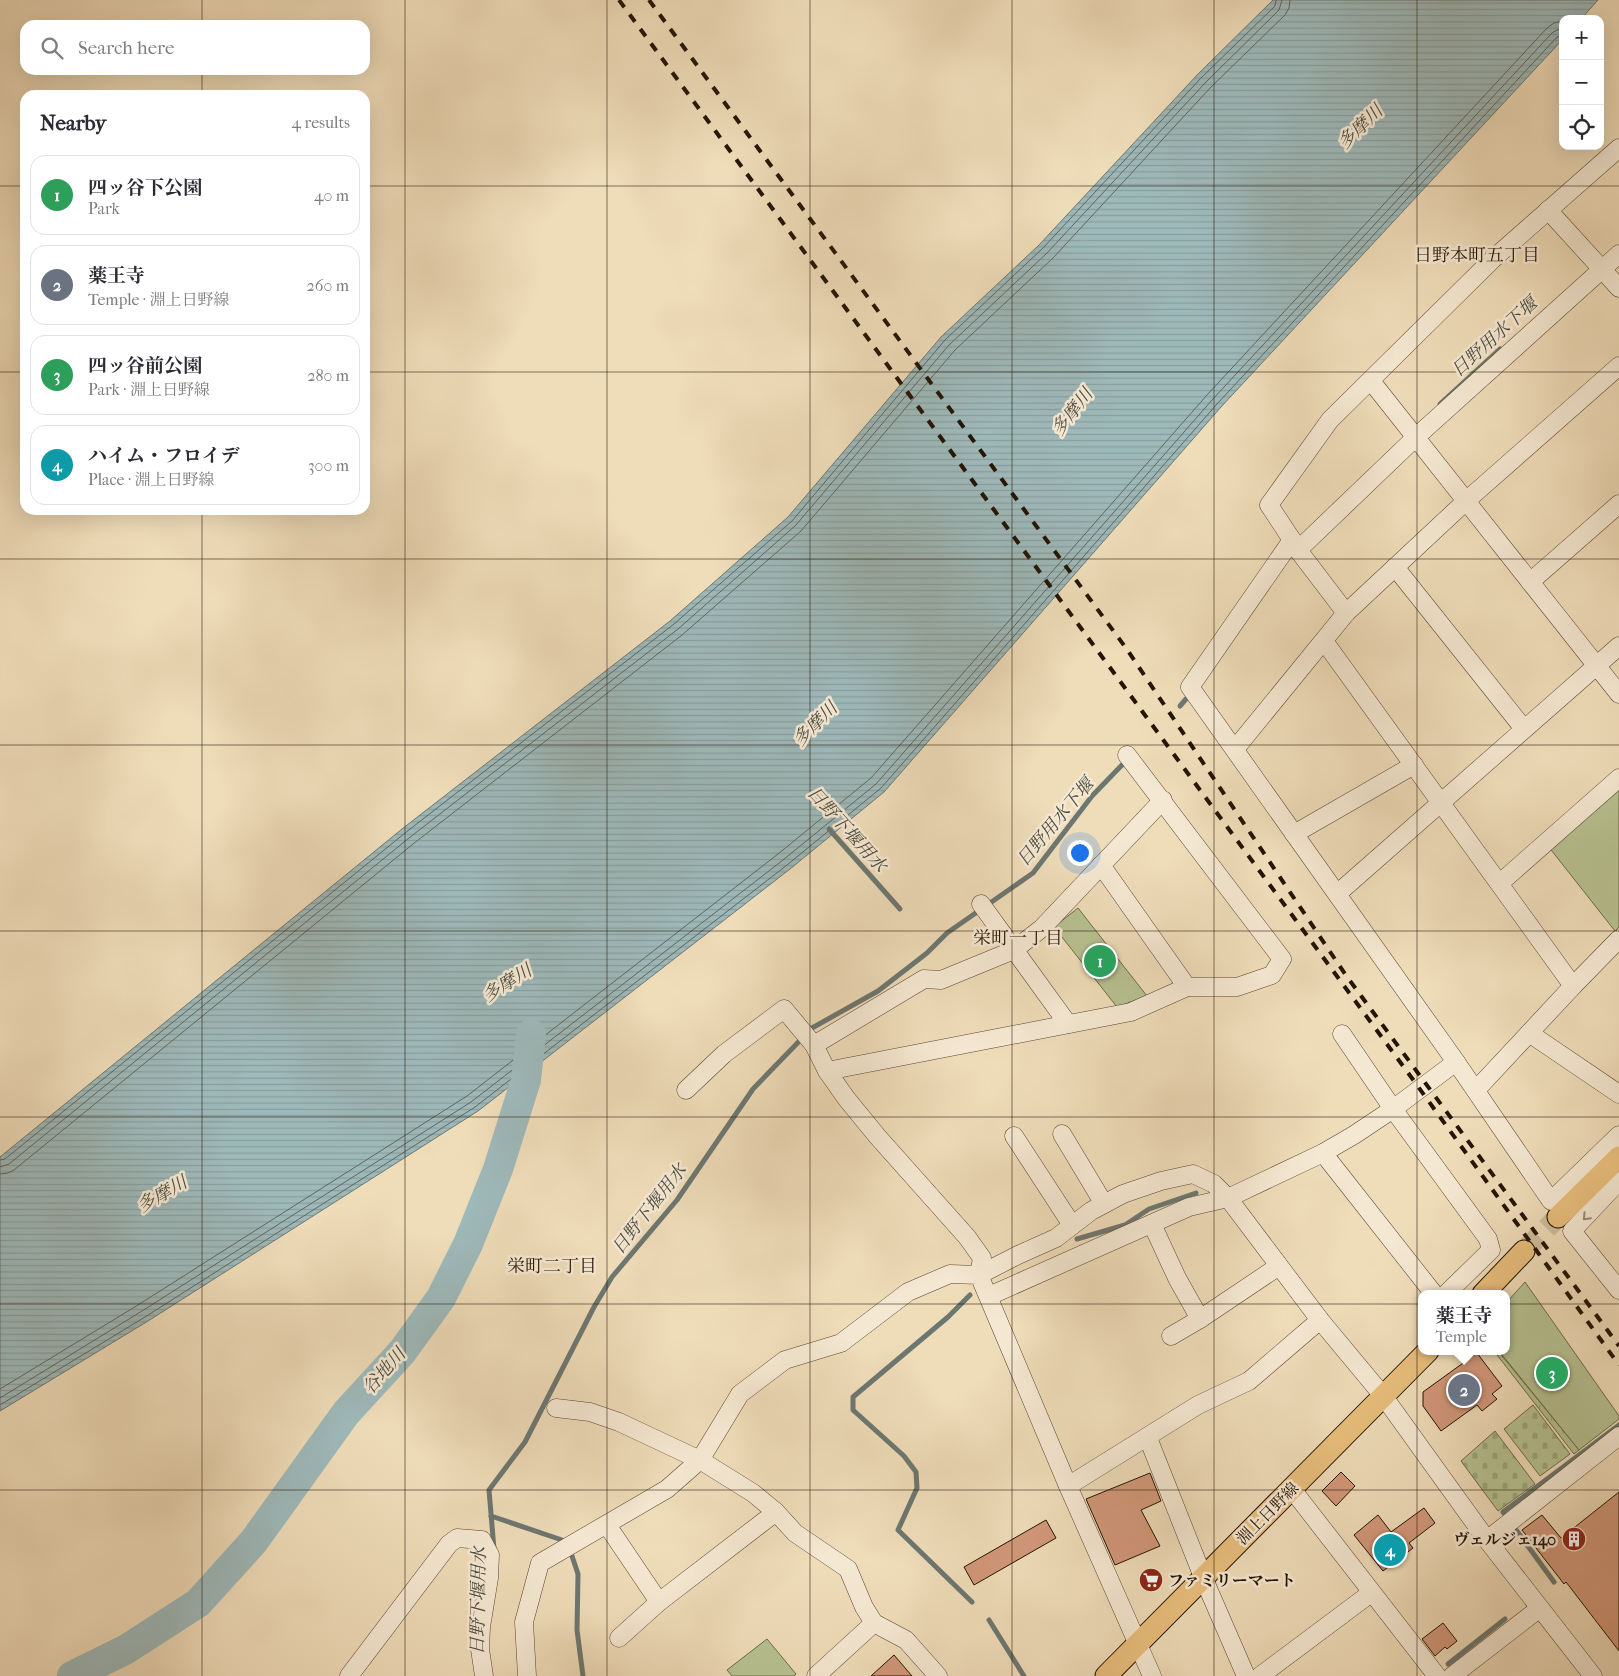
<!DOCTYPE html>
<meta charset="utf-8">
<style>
:root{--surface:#fff;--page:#f7f7f7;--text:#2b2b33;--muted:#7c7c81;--line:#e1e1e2;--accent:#8f2418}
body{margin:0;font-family:"IM FELL French Canon","Noto Serif JP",serif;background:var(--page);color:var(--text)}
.controls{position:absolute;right:15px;top:15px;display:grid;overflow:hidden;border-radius:10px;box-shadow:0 5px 20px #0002}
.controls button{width:45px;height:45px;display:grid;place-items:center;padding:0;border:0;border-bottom:1px solid var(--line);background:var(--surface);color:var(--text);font:25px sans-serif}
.you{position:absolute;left:1079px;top:852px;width:18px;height:18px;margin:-12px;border:4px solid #fff;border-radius:50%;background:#1a73e8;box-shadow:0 0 0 8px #1a73e833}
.badge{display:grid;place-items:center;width:32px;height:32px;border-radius:50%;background:var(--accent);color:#fff;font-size:16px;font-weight:700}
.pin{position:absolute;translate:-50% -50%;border:2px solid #fff;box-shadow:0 1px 5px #0006}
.popup{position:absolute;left:1418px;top:1290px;width:92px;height:65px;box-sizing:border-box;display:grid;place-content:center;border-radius:10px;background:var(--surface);filter:drop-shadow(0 1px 4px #0005);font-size:16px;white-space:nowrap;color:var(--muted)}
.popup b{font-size:19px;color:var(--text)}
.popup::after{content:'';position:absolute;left:50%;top:100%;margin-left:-10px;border:10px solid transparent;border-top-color:var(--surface)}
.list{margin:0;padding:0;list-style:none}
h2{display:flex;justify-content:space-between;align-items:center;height:65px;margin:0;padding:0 20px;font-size:21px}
h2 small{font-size:16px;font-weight:400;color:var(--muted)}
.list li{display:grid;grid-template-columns:32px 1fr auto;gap:15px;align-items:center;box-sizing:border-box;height:80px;margin:0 10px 10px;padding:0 10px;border:1px solid var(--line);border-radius:15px}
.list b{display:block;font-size:19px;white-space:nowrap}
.list p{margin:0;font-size:16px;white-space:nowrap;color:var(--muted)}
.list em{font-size:16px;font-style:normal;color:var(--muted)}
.icon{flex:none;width:28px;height:28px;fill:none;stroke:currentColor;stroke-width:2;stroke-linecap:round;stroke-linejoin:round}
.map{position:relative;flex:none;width:1619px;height:1676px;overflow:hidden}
.search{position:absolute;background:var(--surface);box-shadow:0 5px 20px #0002;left:20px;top:20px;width:350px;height:55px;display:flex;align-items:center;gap:12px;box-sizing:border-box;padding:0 18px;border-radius:15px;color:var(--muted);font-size:19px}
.panel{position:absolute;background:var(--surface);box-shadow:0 5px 20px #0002;left:20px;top:90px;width:350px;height:425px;border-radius:15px}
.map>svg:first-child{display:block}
</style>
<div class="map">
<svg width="1619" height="1676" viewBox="0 0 1619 1676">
<defs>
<pattern id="grass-tufts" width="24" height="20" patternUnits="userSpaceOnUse" patternTransform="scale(1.25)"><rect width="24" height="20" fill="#b7c191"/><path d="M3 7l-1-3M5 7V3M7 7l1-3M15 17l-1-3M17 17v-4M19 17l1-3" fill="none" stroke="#9da57b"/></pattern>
<pattern id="cemetery-stones" width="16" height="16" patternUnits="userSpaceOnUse" patternTransform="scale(1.25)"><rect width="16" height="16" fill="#b7c191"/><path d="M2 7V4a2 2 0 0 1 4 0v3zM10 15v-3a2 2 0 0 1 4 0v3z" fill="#9da57b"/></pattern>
<pattern id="water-rules" width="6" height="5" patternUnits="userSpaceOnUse" patternTransform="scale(1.25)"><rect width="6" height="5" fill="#9eb9ba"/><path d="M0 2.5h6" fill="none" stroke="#889e9e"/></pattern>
</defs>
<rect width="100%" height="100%" fill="#efdcb9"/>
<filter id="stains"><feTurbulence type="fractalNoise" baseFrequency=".004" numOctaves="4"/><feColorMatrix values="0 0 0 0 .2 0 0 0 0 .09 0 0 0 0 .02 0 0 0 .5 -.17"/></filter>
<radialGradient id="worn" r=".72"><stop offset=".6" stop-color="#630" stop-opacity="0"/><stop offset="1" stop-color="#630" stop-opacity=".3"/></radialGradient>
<!-- grass -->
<path fill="url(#grass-tufts)" stroke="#6d6a4a" d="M1494,1351H1498L1579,1450L1574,1454Z"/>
<!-- cemetery -->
<g fill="url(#cemetery-stones)" stroke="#6d6a4a">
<path d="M1533,1405L1570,1454L1540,1476L1504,1429Z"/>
<path d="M1495,1431L1535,1484L1498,1511L1461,1461Z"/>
</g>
<!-- green -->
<g fill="#b7c191" stroke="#6d6a4a">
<path d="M1619,784V927L1615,931L1548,846Z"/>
<path d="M1078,908L1147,996L1117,1007L1054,927Z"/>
<path d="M1525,1282L1619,1416V1419L1579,1450L1499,1351H1506L1507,1302Z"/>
<path d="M767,1639L796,1674L794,1676H732L727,1670Z"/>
</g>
<!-- water -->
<path fill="url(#water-rules)" stroke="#6d7771" d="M1273,0H1598L1581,19H1563V39L1221,407L884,792L790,869L478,1111L148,1321L0,1411V1157L402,829L670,621L788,517L941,337L1039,245L1198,74Z"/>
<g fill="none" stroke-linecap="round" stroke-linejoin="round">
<!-- shore -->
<g stroke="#60665e" stroke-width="1">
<path d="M0,1160L5,1159L405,833L674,624L792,521L945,340L1043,248L1201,78L1275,6L1276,0"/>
<path d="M0,1167L9,1164L409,838L678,629L796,525L949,345L1047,253L1206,82L1279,10L1282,0"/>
<path d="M0,1174L8,1173L14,1170L413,844L682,635L801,531L955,350L1053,258L1211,87L1285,15L1289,8L1290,0"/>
<path d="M0,1389L138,1305L467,1096L778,854L871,778L1207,395L1547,28L1554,23L1563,21"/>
<path d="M0,1398L142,1311L471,1102L783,860L876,784L1212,400L1552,33L1557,30L1563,29"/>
<path d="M0,1405L145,1317L475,1107L787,865L881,788L1217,404L1557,37L1563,36"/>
</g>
<!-- stream -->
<g stroke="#6d7771" stroke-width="5">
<path d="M1440,404L1500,349"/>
<path d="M1180,706L1186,699"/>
<path d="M829,829L900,909"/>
<path d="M1077,1239L1125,1225L1149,1209L1196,1193"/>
<path d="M970,1295L948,1317L853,1397V1410L904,1456L916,1472L917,1488L898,1530L972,1602"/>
<path d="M491,1516L562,1540L571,1553L578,1574L577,1630L583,1676"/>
<path d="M494,1549L489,1490L525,1442L594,1307L612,1277L677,1200L753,1089L812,1028L878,991L927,953L947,933L1033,873L1092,796L1122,765"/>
<path d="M1554,1582L1503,1512L1619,1425"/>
<path d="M989,1620L1024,1676"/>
<path d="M1448,1664L1505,1619"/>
</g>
<!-- river -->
<path stroke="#9eb9ba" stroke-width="30" d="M72,1676L125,1650L198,1603L254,1541L346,1413L402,1352L441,1298L468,1244L498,1169L526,1080L531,1034"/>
</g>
<!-- building -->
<g fill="#d2987a" stroke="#231403">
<path d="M1477,1353L1502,1386L1492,1394L1497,1399L1482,1411L1477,1405L1441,1431L1423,1406V1392Z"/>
<path d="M1341,1472L1355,1486L1336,1506L1322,1491Z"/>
<path d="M1150,1473L1161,1501L1141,1510L1160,1546L1115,1565L1086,1499Z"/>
<path d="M1619,1492V1651L1566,1582L1564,1584L1522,1530L1542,1515L1561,1538Z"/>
<path d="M1424,1508L1435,1523L1409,1543L1413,1548L1383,1571L1354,1535L1378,1515L1391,1532Z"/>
<path d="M1046,1520L1056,1538L974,1585L964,1567Z"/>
<path d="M1443,1623L1457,1641L1447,1649L1445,1647L1435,1656L1422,1639Z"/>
<path d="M894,1655L912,1676H871Z"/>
</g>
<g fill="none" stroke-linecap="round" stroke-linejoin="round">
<!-- major-tunnel -->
<path stroke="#d0be9e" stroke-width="21" stroke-dasharray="21 11" stroke-linecap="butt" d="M1524,1251L1558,1217"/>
<!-- minor casing -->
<g stroke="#564630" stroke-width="19">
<g id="minor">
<path d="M1619,148L1493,259L1330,420L1269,505L1292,540L1190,687L1456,1062L1551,1201L1619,1135"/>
<path d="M1548,210L1619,288"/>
<path d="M1371,381L1619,694"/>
<path d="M1293,541L1298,550L1346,613"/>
<path d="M1298,550L1416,437L1619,254"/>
<path d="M1395,567L1524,729"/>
<path d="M1530,582L1619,504"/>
<path d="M1324,641L1573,986"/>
<path d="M1235,749L1346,613L1466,501L1619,366"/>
<path d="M1294,834L1414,765"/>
<path d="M1101,865L1187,987"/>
<path d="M1500,883L1619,778"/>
<path d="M1337,894L1619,646"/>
<path d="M981,904L1068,1024"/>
<path d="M1529,1033L1619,1094"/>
<path d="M1342,1034L1393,1109L1488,1239L1491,1250L1446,1294"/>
<path d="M814,1045L924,979L941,980L1014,950L1042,928L1163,800"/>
<path d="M827,1071L1131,1012L1187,987H1237L1272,975L1282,959L1127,755"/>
<path d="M686,1090L724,1054L784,1009L814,1045L827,1071L846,1098L877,1136L967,1237L982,1258L979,1275"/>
<path d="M1476,1090L1573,986L1619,939"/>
<path d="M1062,1134L1104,1204"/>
<path d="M1014,1136L1072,1225"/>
<path d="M1323,1153L1434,1294"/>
<path d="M1619,1181L1572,1231L1619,1290"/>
<path d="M1152,1224L1177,1278L1200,1319"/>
<path d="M979,1275L1018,1255L1056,1238L1091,1211L1123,1194L1161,1181L1193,1174L1214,1184L1228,1198L1320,1320L1384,1397L1487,1540L1593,1676"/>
<path d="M989,1296L1189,1207L1228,1198L1323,1153L1354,1135L1393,1109L1456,1062"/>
<path d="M1171,1336L1200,1319L1279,1266"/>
<path d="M556,1408L590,1412L619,1422L700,1460L753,1493L776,1512L795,1533L848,1569L864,1607L874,1623L906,1640L938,1676"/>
<path d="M1148,1438L1203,1577L1246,1676"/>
<path d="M1068,1486L1198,1405L1249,1381L1320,1320"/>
<path d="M1291,1488L1437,1676"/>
<path d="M607,1525L659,1602"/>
<path d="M1487,1540L1619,1436"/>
<path d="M619,1638L659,1602L776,1512"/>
<path d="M349,1676L449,1544L457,1538L482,1540L490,1555L489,1578L481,1627L480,1649L484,1676"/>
<path d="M527,1676L524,1622L540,1563L667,1489L700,1460L740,1394L785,1360L841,1343L908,1292L950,1274L979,1275L1068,1486L1152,1676"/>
<path d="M816,1676L874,1623"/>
<path d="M1260,1676L1371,1593"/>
<path d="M1452,1676L1540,1608"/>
</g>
</g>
<!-- major casing -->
<g stroke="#231403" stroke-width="23">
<g id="major">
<path d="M1558,1217L1619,1157"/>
<path d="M1483,1294L1524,1251"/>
<path d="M1106,1676L1428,1351"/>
</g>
</g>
<!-- minor -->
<use href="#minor" stroke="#f5e8d2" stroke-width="18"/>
<!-- major -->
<use href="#major" stroke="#e8be7c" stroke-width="21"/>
<!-- rail -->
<g stroke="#231403" stroke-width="4" stroke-dasharray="9 9" stroke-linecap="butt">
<path d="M619,0L1414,1081L1619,1365"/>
<path d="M649,0L1126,648L1345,974L1619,1346"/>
</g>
</g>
<!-- one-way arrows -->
<defs><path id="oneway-chevron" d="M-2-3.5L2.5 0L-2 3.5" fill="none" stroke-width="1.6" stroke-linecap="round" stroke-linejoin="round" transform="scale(1.25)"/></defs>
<use stroke="#968975" href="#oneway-chevron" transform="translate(1586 1217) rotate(133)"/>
<!-- grid -->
<path fill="none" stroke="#231403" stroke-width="1" stroke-opacity="0.55" d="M202,0V25M405,0V1676M607,0V1676M810,0V1676M1012,0V1676M1214,0V1676M1417,0V1676M202,70V95M0,186H25M365,186H1619M0,372H25M365,372H1619M202,510V1676M0,559H1619M0,745H1619M0,931H1619M0,1117H1619M0,1304H1619M0,1490H1619"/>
<!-- icons -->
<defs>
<g id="building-disc" transform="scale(1.25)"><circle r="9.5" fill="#8f2418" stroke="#f5e8d2"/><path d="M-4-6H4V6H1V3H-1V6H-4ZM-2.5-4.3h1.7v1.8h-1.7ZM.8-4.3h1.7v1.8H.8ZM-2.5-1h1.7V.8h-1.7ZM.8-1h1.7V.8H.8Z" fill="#fff"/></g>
<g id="supermarket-disc" transform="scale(1.25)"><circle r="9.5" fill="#8f2418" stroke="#f5e8d2"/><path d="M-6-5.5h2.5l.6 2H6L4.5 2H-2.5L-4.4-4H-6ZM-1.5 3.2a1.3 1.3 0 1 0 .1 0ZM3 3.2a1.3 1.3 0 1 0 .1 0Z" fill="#fff"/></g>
</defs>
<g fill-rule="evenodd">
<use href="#building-disc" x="1574" y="1539"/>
<use href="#supermarket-disc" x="1151" y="1580"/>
</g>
<g text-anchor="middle" stroke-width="5" stroke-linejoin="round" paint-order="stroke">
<!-- street labels -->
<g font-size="16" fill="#231403" stroke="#f5e8d2">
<text transform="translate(1267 1513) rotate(-45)" y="6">淵上日野線</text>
</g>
<!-- poi labels -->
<g font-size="16" font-weight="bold" fill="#231403" stroke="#f5e8d2" text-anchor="end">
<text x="1556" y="1545">ヴェルジェ140</text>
<text x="1168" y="1586" text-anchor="start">ファミリーマート</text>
</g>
<!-- water labels -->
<g font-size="18" font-style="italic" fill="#4e4e43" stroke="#f5e8d2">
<text transform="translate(1360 127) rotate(-44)" y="6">多摩川</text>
<text transform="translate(1494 337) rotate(-42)" y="6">日野用水下堰</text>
<text transform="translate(1072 412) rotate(-52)" y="6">多摩川</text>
<text transform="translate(815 724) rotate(-45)" y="6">多摩川</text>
<text transform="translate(1055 822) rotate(-50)" y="6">日野用水下堰</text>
<text transform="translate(847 829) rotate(48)" y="6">日野下堰用水</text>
<text transform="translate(507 983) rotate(-32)" y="6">多摩川</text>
<text transform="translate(162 1194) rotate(-30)" y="6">多摩川</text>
<text transform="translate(649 1209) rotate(-52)" y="6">日野下堰用水</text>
<text transform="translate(384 1371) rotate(-49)" y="6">谷地川</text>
<text transform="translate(478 1601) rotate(-89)" y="6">日野下堰用水</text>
</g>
<!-- neighbourhood labels -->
<g font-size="18" fill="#231403" stroke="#f5e8d2">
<text x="1477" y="261">日野本町五丁目</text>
<text x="1018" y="944">栄町一丁目</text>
<text x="552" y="1272">栄町二丁目</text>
</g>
</g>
<rect width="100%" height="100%" filter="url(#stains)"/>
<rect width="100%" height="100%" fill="url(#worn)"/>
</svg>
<div class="controls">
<button>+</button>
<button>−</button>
<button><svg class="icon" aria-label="locate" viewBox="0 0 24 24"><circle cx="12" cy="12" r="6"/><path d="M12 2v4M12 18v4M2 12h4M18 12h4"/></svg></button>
</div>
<div class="you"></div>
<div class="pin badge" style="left:1100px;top:961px;background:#2e9e5b">1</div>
<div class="pin badge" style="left:1464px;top:1390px;background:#6b7280">2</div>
<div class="popup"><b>薬王寺</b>Temple</div>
<div class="pin badge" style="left:1552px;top:1373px;background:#2e9e5b">3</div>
<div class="pin badge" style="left:1390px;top:1550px;background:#0f9aa8">4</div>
<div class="search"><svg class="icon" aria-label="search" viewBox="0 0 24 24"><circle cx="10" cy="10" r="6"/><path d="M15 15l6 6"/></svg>Search here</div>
<section class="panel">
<h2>Nearby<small>4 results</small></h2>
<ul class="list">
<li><span class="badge" style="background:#2e9e5b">1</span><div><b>四ッ谷下公園</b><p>Park</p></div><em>40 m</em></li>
<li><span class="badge" style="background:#6b7280">2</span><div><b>薬王寺</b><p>Temple · 淵上日野線</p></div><em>260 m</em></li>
<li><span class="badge" style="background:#2e9e5b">3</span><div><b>四ッ谷前公園</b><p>Park · 淵上日野線</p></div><em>280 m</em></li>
<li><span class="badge" style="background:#0f9aa8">4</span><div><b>ハイム・フロイデ</b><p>Place · 淵上日野線</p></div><em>300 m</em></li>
</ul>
</section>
</div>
